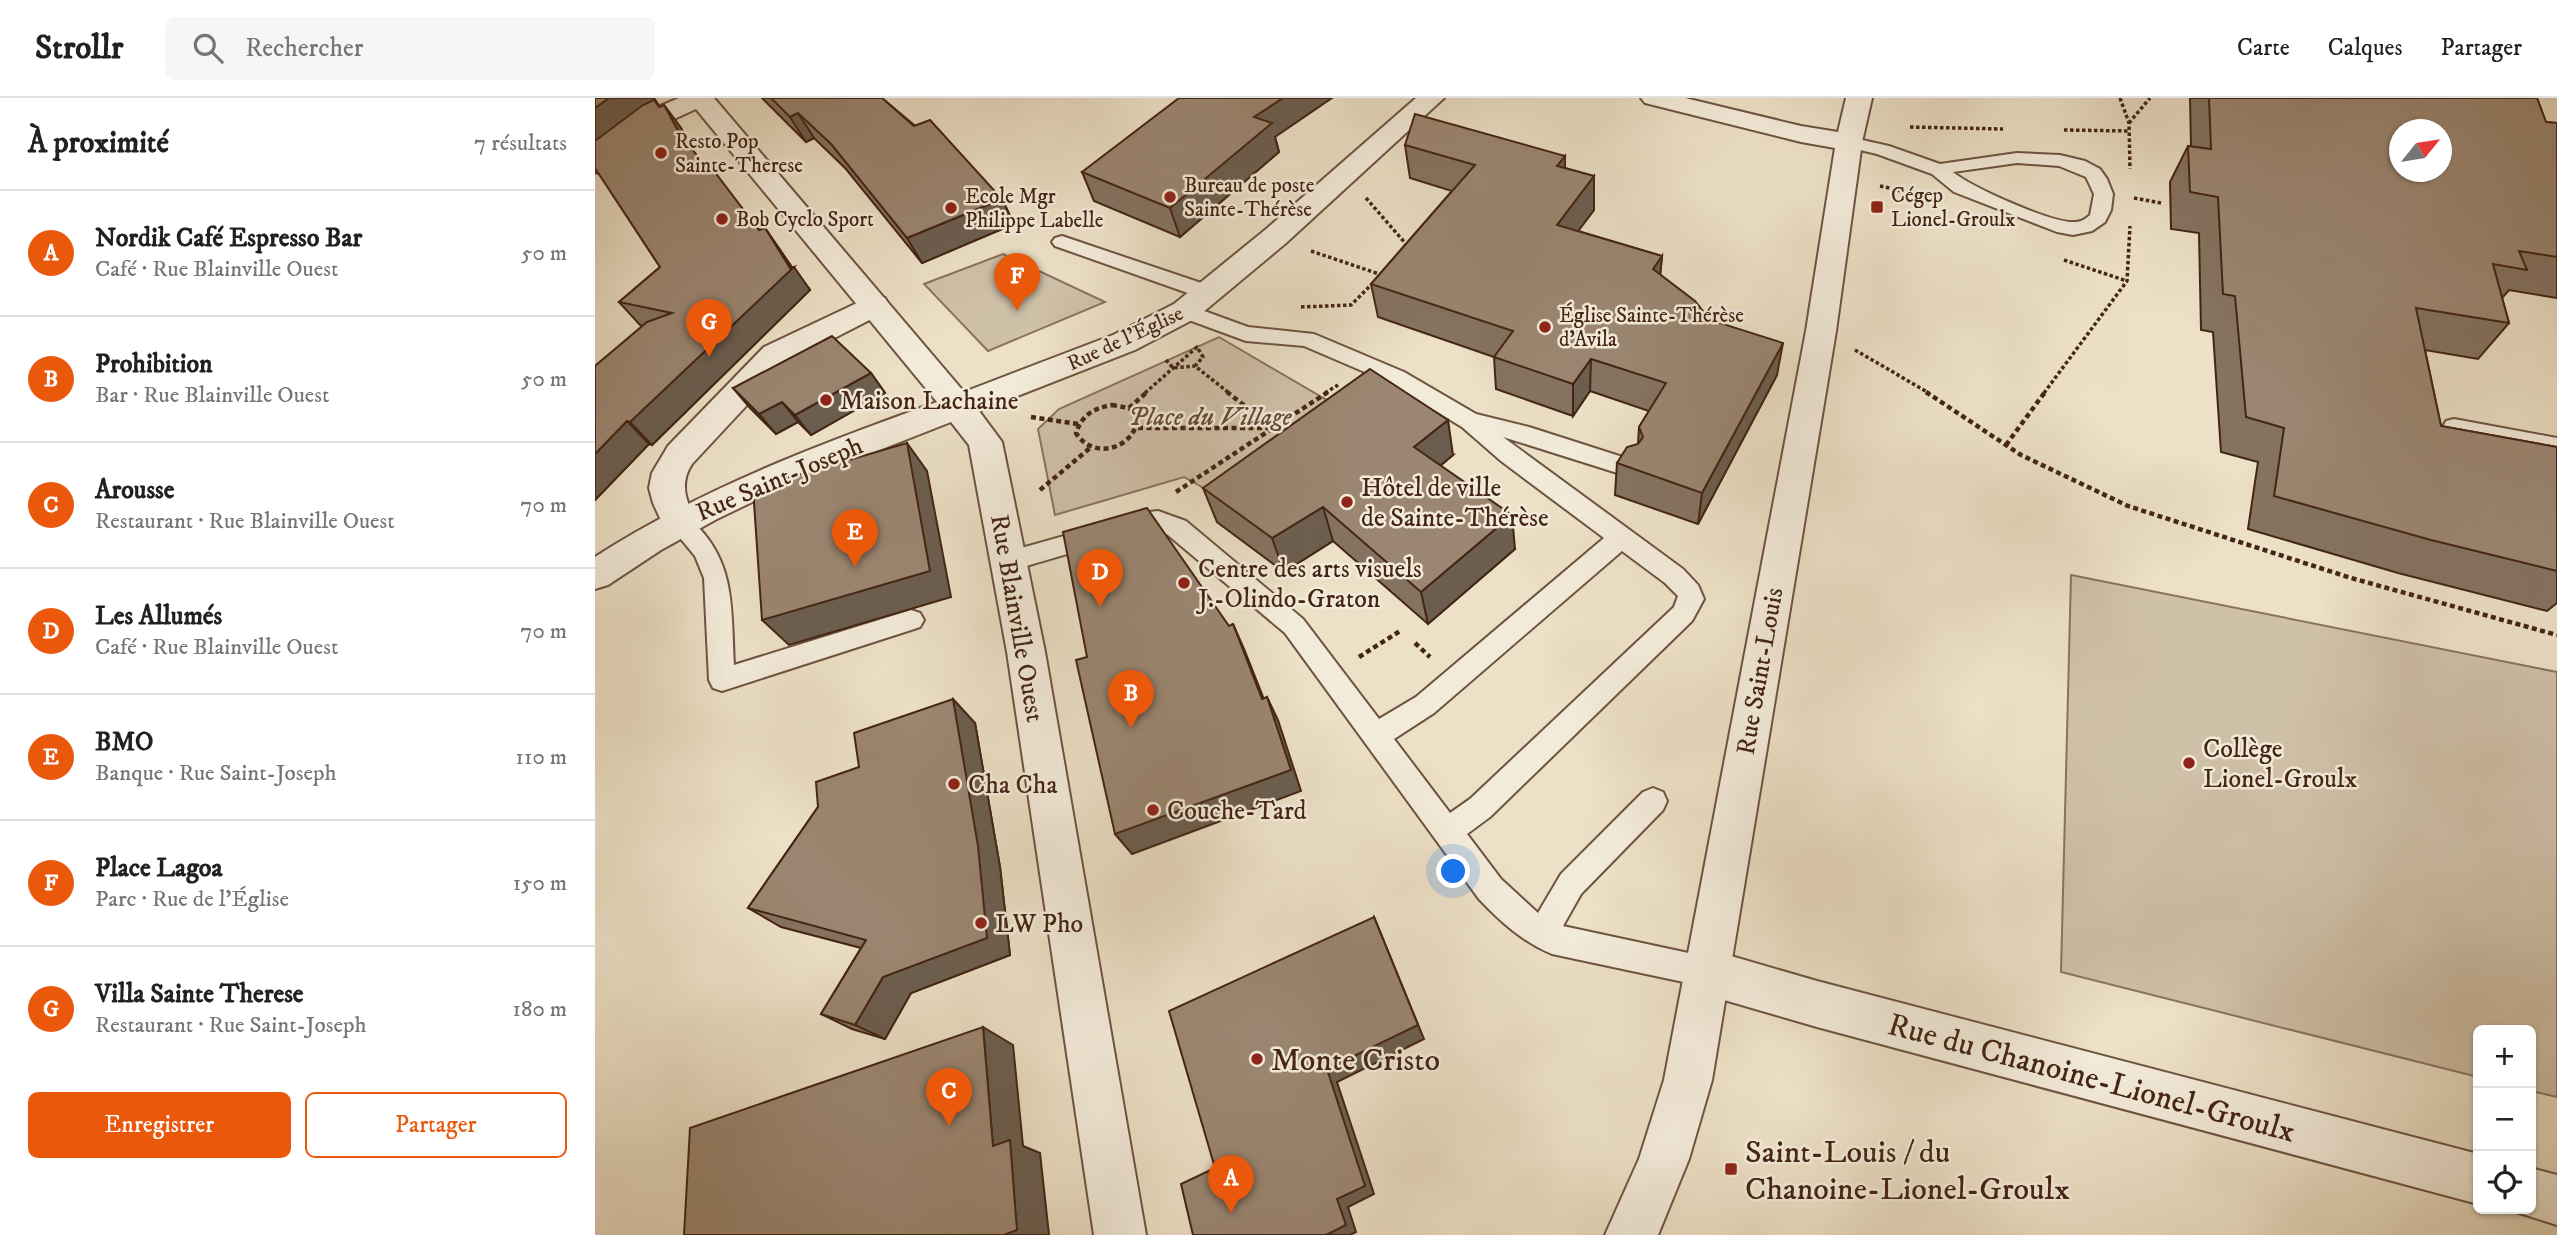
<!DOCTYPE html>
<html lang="fr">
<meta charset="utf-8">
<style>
:root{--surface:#fff;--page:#f6f6f6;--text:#202124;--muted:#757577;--line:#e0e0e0;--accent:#ea580c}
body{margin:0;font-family:"IM FELL DW Pica",serif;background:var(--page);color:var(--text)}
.controls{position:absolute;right:21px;bottom:21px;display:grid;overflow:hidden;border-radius:10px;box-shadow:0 2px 5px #0004}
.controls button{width:63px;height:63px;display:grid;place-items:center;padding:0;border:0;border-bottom:2px solid var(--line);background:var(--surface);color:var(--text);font:35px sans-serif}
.compass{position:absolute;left:1794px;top:21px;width:63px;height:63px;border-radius:50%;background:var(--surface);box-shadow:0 2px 5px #0004;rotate:60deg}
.you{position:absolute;left:859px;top:774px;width:24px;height:24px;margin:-18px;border:5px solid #fff;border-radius:50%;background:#1a73e8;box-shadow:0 0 0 10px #1a73e833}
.badge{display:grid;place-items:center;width:46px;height:46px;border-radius:50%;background:var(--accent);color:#fff;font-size:23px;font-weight:700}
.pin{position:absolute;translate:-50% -58px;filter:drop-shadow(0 2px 4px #0008)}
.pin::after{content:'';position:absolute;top:37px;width:24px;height:21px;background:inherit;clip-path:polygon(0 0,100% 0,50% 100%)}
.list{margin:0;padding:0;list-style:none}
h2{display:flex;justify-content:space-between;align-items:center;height:91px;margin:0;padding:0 28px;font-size:30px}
h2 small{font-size:23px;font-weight:400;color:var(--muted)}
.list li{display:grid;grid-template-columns:46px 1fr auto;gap:21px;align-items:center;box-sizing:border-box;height:126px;padding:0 28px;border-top:2px solid var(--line)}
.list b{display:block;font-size:26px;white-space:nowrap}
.list p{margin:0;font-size:23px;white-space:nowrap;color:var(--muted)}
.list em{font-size:23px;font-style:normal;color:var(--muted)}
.actions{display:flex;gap:14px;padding:21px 28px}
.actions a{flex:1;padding:16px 0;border:2px solid var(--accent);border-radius:10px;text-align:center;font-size:24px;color:var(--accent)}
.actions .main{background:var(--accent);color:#fff}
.icon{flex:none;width:38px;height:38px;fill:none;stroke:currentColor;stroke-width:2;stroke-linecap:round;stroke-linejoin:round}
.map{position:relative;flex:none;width:1962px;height:1137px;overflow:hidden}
header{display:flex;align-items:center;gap:42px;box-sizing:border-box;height:98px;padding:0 35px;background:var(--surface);border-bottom:2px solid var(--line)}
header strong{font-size:33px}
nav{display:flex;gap:38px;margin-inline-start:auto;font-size:24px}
.search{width:490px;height:63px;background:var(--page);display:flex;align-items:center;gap:18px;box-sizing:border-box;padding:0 24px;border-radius:10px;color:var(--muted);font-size:26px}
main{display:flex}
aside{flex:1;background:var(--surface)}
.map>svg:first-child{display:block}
</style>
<header>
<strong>Strollr</strong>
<div class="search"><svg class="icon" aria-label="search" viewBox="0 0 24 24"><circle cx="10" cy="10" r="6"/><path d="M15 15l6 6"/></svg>Rechercher</div>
<nav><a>Carte</a><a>Calques</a><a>Partager</a></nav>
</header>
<main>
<aside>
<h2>À proximité<small>7 résultats</small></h2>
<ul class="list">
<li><span class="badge">A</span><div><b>Nordik Café Espresso Bar</b><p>Café · Rue Blainville Ouest</p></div><em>50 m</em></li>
<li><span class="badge">B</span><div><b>Prohibition</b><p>Bar · Rue Blainville Ouest</p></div><em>50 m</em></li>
<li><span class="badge">C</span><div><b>Arousse</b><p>Restaurant · Rue Blainville Ouest</p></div><em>70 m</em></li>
<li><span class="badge">D</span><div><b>Les Allumés</b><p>Café · Rue Blainville Ouest</p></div><em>70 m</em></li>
<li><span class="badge">E</span><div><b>BMO</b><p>Banque · Rue Saint-Joseph</p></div><em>110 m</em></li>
<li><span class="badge">F</span><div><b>Place Lagoa</b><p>Parc · Rue de l'Église</p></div><em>150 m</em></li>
<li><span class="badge">G</span><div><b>Villa Sainte Therese</b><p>Restaurant · Rue Saint-Joseph</p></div><em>180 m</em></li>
</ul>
<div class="actions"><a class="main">Enregistrer</a><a>Partager</a></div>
</aside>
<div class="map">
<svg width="1962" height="1137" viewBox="0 0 1962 1137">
<rect width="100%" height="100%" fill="#ece0c6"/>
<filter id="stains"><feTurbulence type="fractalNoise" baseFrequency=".00286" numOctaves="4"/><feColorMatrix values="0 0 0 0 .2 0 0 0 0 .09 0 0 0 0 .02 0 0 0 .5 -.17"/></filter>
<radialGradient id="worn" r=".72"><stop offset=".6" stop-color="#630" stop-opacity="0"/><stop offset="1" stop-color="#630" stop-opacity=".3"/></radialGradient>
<!-- green -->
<g fill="#cfc0a8" stroke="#8a725e" stroke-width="2">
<path d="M408,156L510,204L393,253L329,186Z"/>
<path d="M624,239L735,304L623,398L589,379L460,417L443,331L464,311Z"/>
<path d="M1476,477L1962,574V999L1936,993V932H1883V979L1466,874Z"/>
</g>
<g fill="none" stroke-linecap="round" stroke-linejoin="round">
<!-- service casing -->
<g stroke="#6e5340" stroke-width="4">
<g id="service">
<path d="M1254,39L1294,48L1345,66L1422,55L1465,57L1490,63L1505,71L1512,81L1518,96L1516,112L1510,124L1497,133L1478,137L1462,134L1359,94L1337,76L1282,56L1248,48L1245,44L1248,40ZM1422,65L1464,68L1491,79L1499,96L1495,117C1490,121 1487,124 1480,124C1458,126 1376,89 1358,74Z"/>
<path d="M467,138L621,190L624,195L621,200H607L460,148L457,144L460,140Z"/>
<path d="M590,206L653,229L719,236L809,274L881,316L934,329L1040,363L1044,369L1040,375L1032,378L908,339L1088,471L1103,487L1109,501L1097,523L895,719L872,736L906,781L943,815L966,776L1048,694L1058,690L1068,694L1072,703L1068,712L986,796L968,828L1112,859L1123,863L1128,874L1123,885L1112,889L957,856C928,844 906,824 884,801L690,535L573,437L561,431L554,432L414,473L405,470L402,463L405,456L554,414L563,413L591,423L708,521L784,621L821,599L1009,440L906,363L867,329L793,284L709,248L651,243L583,218L580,213L583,208ZM1027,453L1070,485L1083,498L1079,509L875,701L855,715L799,641L839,615Z"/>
<path d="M1859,321L1962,340V356L1851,335L1848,329L1851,323Z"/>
<path d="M83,414C93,417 97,422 104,430C141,469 136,516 139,567L316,512L325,515L329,522L325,529L316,532L127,593L118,590L114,582L109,480L100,458L71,423L75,417Z"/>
</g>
</g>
<!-- minor casing -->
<g stroke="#6e5340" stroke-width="4">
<g id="minor">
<path d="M84,0H118L114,5L64,28L10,70L0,72V51L46,16Z"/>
<path d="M279,197L290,200L294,207L290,214L191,265L97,366C84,386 91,403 101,423L95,433L83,436L71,433L58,405L54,390L57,375L73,348L169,249Z"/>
<path d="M1112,851L1222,883L1883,1056V1106L1222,929L1112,897L1096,890L1089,874L1096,858Z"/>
<path d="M1936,1070L1962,1077V1127L1918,1113L1917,1111H1936Z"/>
</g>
</g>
<!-- tertiary casing -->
<g stroke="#6e5340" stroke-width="4">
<g id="tertiary">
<path d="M92,0H119L369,294L518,237L579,206L670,132L821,0H849L691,145L601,220L540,252L384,313L407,344L450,554L551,1137H499L412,554L374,347L356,324L180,393L122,421L66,452L13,487L0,491V459C107,390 223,347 342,304Z"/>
<path d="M1046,0H1090L1206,28L1243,34L1251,0H1277L1267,44L1241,233L1117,982L1094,1061L1063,1137H1010L1044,1061L1069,982L1211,233L1240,50L1206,44L1050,5Z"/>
</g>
</g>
<!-- path-far1 -->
<g stroke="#442414" stroke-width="3.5" stroke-dasharray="3.5 2.5" stroke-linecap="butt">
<path d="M1525,0L1534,25L1535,71"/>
<path d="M1534,25L1555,0"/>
<path d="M1315,29L1408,31"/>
<path d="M1469,32L1535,33"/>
<path d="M1285,88L1303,92L1332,105"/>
<path d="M771,100L811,146L810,149"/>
<path d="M1539,100L1566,105"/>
<path d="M716,153L787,177"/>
<path d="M1469,162L1532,183"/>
<path d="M706,209L756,207L779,184"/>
<path d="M1260,252L1334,295"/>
<path d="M571,262L578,270L600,268"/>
<path d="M550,295L602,249L608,259L600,268L634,295"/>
<path d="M730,295L743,287"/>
<path d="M1449,295L1532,183L1535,128"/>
</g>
<!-- path -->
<g stroke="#442414" stroke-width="4.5" stroke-dasharray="5 3.5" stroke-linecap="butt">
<path d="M1331,294L1426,357L1533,408L1756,480L1962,537"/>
<path d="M517,307L534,310L543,318C541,351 498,363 481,335C487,317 499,310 517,307Z"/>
<path d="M534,310L552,294"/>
<path d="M436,319L483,326"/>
<path d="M543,330H678L733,294"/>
<path d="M1411,347L1450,294"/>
<path d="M445,392L495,350"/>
<path d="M581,394L678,330L632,294"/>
<path d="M820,545L835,559"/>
<path d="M764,559L805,533"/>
</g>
<!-- service -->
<use href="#service" fill="#f3ebda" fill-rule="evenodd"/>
<!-- minor -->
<use href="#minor" fill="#f3ebda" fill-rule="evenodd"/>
<!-- tertiary -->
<use href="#tertiary" fill="#f3ebda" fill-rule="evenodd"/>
</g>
<!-- wall -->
<g fill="#857361" stroke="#442414" stroke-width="2">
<path d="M0,0H59L64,9L69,7L86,30L97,51L115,75L164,132L170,130L197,169L215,192L57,347L54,346L0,402V268L48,228L45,227L24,204L65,169L4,76L0,75Z"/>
<path d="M167,0H287L407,101L419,126L327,165L251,71L219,40L211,44Z"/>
<path d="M1595,0H1942L1951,24L1962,25V200L1914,192L1907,200L1914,225L1883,261L1830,252L1846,328L1962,349V505L1952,513L1803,475L1653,431L1663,364L1626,354L1618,234L1606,232L1604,135L1576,131L1575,84L1593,48H1596Z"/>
<path d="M680,39L684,54L585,139L499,103L487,74Z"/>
<path d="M810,47L970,58V70L999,78V112L983,133L1067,158L1065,177L1115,222L1182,277L1103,426L1020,397L1022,365L1043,346L1044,329L1054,313L995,293L978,318L901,291L899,259L783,219L776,186L857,93L815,80Z"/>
<path d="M276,275L290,295L216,337L203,324L181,336L155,310L138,290Z"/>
<path d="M858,357L845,368L920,451L833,526L738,443L689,474L622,424L608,390Z"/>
<path d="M380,625L405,769L415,857L316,895L290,941L257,931L226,916L266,850L186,829L153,810L223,709L264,669Z"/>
</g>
<!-- shaded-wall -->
<g fill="#6c5e4f" stroke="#442414" stroke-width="2">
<path d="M14,0H59L63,6L0,48V10Z"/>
<path d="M688,0H737L680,39L684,54L585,139L575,110L659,19Z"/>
<path d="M69,7L86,30L99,55L82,31Z"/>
<path d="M203,15L219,40L211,44L195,19Z"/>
<path d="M970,58V92L962,68Z"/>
<path d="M999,78V112L963,160L962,127Z"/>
<path d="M407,101L419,126L327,165L312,140Z"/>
<path d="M170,130L197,170L199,169L215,192L57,347L35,324Z"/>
<path d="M1067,158L1064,191L1058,171Z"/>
<path d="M1188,245L1182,277L1103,426L1107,395Z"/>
<path d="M996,261L995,293L978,318V286Z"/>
<path d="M276,275L290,295L216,337L200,317Z"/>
<path d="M187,304L203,324L181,336L164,316Z"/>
<path d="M853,322L858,357L825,384L819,349Z"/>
<path d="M32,323L54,346L0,402V356Z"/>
<path d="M312,345L332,373L356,499L194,547L167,522Z"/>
<path d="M728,409L738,443L689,474L677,440Z"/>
<path d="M917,417L920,451L833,526L826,494Z"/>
<path d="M638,526L649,551L678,624L667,601Z"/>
<path d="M672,599L683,622L706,693L537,756L520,736Z"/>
<path d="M358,601L380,625L405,769L415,857L316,895L290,941L260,927L288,879Z"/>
<path d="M779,819L829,941L742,984L779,1096L753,1109L761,1134L755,1137H731L742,1101L732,971Z"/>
<path d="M388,929L418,947L428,1048L445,1055L454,1137H409L398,1048Z"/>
</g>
<!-- building -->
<g fill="#9b8671" stroke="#442414" stroke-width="2" fill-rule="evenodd">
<path d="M0,0H14L0,10Z"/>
<path d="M176,0H287L319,28L335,22L407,101L312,140L236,46L203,15L195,19Z"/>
<path d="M584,0H688L659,19L677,25L575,110L487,74Z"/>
<path d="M1614,0H1942L1951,24L1962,25V159L1924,153L1932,172L1898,166L1914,225L1821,210L1846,328L1962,349V473L1836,442L1679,398L1689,330L1651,319L1640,198L1628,196L1623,99L1595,94L1593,48L1616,51ZM1804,32H1846V74H1804Z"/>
<path d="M59,2L64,9L69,7L82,31L115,75L119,73L164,132L170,130L195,170L199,169L35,324L32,323L0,356V268L52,224L77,215L24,204L65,169L0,70V43L48,7Z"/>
<path d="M820,16L970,58L962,68L999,78L962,127L1067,158L1058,171L1100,203L1115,222L1188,245L1107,395L1022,365L1032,349L1043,346L1048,339L1044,329L1071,285L996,261L978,286L899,259L918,233L776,186L880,67L810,47Z"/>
<path d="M237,238L276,275L200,317L187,304L164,316L138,290Z"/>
<path d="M775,271L853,322L819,349L917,417L826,494L728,409L677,440L608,390Z"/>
<path d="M312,345L335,473L167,522L158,390Z"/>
<path d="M552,410L634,528L638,526L667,601L672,599L696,672L520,736L481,562L492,559L468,434Z"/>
<path d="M358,601L383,748L392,840L288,879L260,927L226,916L271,842L153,810L223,709L221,684L264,669L259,635Z"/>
<path d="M779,819L823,927L732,971L770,1088L742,1101L751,1127L731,1137H598L586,1086L620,1070L574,913Z"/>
<path d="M388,929L398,1048L415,1042L422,1132L409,1137H89L95,1030Z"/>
</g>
<!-- markers -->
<g fill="#8f2418" stroke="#f3ebda" stroke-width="2.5">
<circle cx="66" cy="55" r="7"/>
<circle cx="575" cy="99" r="7"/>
<rect x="1275" y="102" width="14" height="14" rx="3.5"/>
<circle cx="356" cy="110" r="7"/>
<circle cx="127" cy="121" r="7"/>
<circle cx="950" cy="229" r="7"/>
<circle cx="231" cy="302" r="7"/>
<circle cx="752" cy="404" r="7"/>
<circle cx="589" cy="485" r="7"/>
<circle cx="1594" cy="665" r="7"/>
<circle cx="359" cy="686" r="7"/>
<circle cx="558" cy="712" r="7"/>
<circle cx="386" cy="825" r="7"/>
<circle cx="662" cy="961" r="7"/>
<rect x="1129" y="1064" width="14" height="14" rx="3.5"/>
</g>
<g text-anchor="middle" stroke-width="5" stroke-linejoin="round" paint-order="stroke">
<!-- far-poi labels -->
<g font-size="21" fill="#442414" stroke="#f3ebda" text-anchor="start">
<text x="80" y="50">Resto Pop<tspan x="80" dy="24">Sainte-Therese</tspan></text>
<text x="589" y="94">Bureau de poste<tspan x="589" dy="24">Sainte-Thérèse</tspan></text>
<text x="1296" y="104">Cégep<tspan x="1296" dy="24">Lionel-Groulx</tspan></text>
<text x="370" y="105">Ecole Mgr<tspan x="370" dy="24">Philippe Labelle</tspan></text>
<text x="141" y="128">Bob Cyclo Sport</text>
<text x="964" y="224">Église Sainte-Thérèse<tspan x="964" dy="24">d'Avila</tspan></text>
</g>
<!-- far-street labels -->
<g font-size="21" fill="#442414" stroke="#f3ebda">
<text transform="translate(530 240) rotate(-25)" y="7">Rue de l'Église</text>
</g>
<!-- poi labels -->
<g font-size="26" fill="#442414" stroke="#f3ebda" text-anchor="start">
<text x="245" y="311">Maison Lachaine</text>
<text x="766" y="398">Hôtel de ville<tspan x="766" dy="30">de Sainte-Thérèse</tspan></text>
<text x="603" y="479">Centre des arts visuels<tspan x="603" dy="30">J.-Olindo-Graton</tspan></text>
<text x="1608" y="659">Collège<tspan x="1608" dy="30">Lionel-Groulx</tspan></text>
<text x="373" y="695">Cha Cha</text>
<text x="572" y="721">Couche-Tard</text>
<text x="400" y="834">LW Pho</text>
</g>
<!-- park labels -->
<g font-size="26" font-style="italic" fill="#674b39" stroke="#f3ebda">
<text x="615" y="327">Place du Village</text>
</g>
<!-- street labels -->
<g font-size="26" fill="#442414" stroke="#f3ebda">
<text transform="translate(184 380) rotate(-23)" y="9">Rue Saint-Joseph</text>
<text transform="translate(423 520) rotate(80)" y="9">Rue Blainville Ouest</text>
<text transform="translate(1164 573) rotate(-80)" y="9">Rue Saint-Louis</text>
</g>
<!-- near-poi labels -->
<g font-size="32" fill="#442414" stroke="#f3ebda" text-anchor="start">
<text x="676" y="972">Monte Cristo</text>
<text x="1150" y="1064">Saint-Louis / du<tspan x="1150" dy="37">Chanoine-Lionel-Groulx</tspan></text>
</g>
<!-- near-street labels -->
<g font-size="32" fill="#442414" stroke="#f3ebda">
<text transform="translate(1497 979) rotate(15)" y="11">Rue du Chanoine-Lionel-Groulx</text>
</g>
</g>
<rect width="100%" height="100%" filter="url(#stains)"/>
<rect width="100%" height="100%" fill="url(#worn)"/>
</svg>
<div class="controls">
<button>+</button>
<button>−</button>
<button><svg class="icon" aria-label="locate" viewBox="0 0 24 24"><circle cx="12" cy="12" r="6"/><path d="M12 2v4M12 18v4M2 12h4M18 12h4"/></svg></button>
</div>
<svg class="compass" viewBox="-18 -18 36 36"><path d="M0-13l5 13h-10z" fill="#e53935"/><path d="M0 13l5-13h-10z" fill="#757577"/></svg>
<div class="you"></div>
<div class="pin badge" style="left:636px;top:1115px">A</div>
<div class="pin badge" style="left:536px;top:630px">B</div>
<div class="pin badge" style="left:354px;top:1028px">C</div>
<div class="pin badge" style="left:505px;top:509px">D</div>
<div class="pin badge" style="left:260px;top:469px">E</div>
<div class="pin badge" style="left:422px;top:213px">F</div>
<div class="pin badge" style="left:114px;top:259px">G</div>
</div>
</main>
